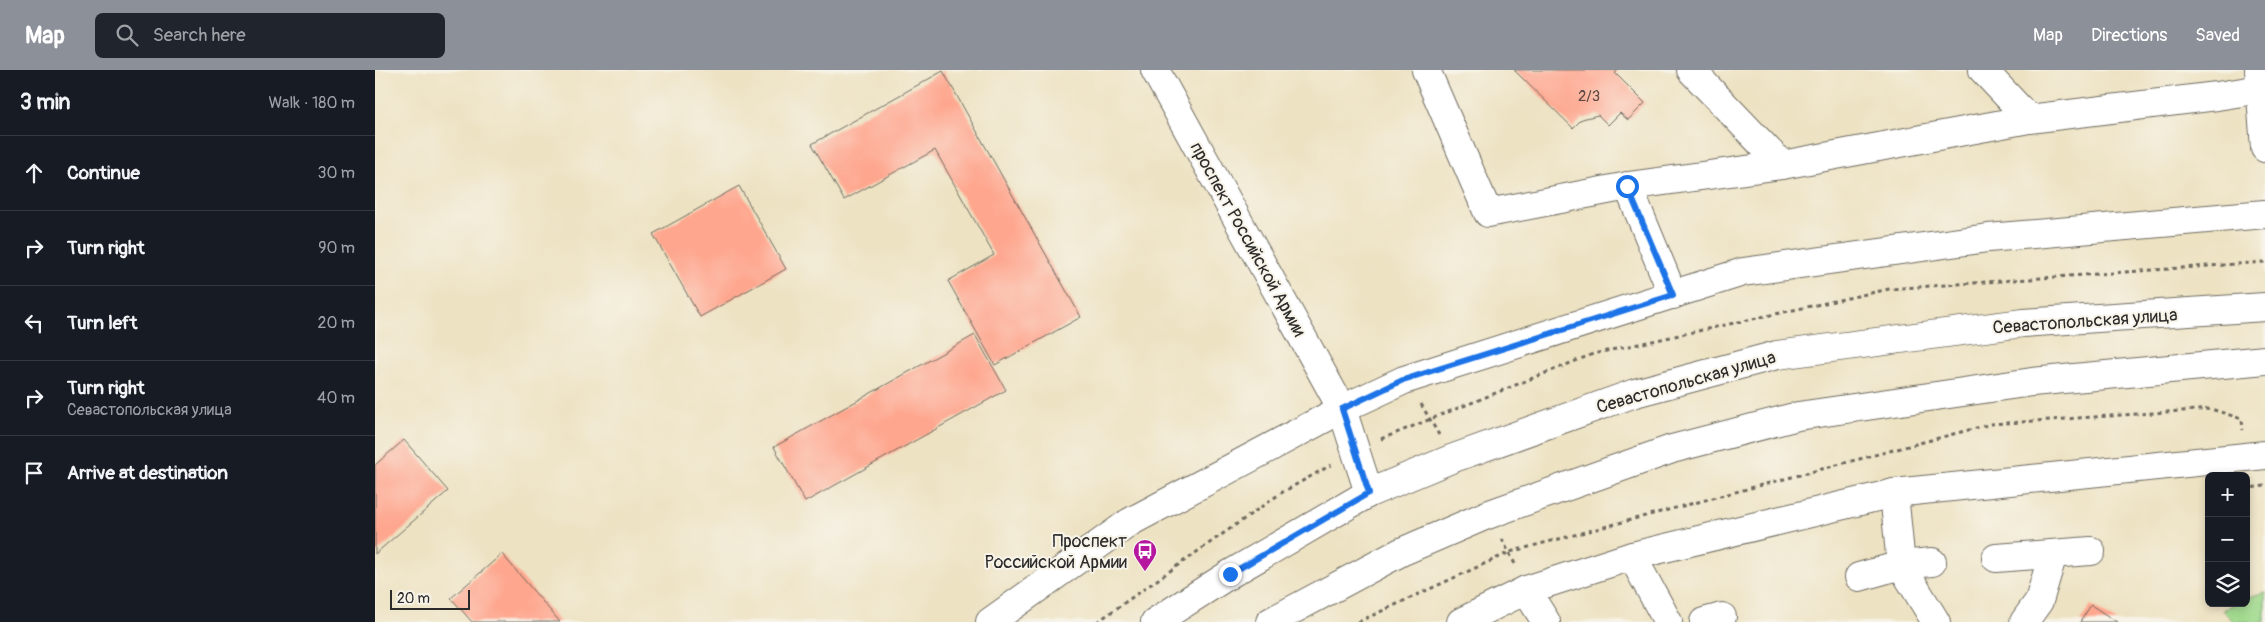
<!DOCTYPE html>
<meta charset="utf-8">
<style>
:root{--surface:#171b24;--page:#20242c;--text:#f1f3f6;--muted:#9ea1a6;--line:#363941;--accent:#8c9099}
body{margin:0;font-family:Pangolin,sans-serif;background:var(--page);color:var(--text)}
.controls{position:absolute;right:15px;bottom:15px;display:grid;overflow:hidden;border-radius:8px;box-shadow:0 2px 8px #0003}
.controls button{width:45px;height:45px;display:grid;place-items:center;padding:0;border:0;border-bottom:1px solid var(--line);background:var(--surface);color:var(--text);font:25px sans-serif}
.scale{position:absolute;left:15px;bottom:12px;width:80px;box-sizing:border-box;padding-left:5px;border:2px solid #2b2b2b;border-top:0;font-size:14px;line-height:18px;white-space:nowrap;color:#2b2b2b;-webkit-text-stroke:4px #f7f3e8;paint-order:stroke}
.stop{position:absolute;width:15px;height:15px;margin:-11px;border:4px solid #1a73e8;border-radius:50%;background:#fff}
.stop.end{background:#1a73e8;border-color:#fff;box-shadow:0 1px 5px #0008}
.list{margin:0;padding:0;list-style:none}
h2{display:flex;justify-content:space-between;align-items:center;height:65px;margin:0;padding:0 20px;font-size:21px}
h2 small{font-size:16px;font-weight:400;color:var(--muted)}
.list li{display:grid;grid-template-columns:32px 1fr auto;gap:15px;align-items:center;box-sizing:border-box;height:75px;padding:0 20px;border-top:1px solid var(--line)}
.list b{display:block;font-size:19px;white-space:nowrap}
.list p{margin:0;font-size:16px;white-space:nowrap;color:var(--muted)}
.list em{font-size:16px;font-style:normal;color:var(--muted)}
.icon{flex:none;width:28px;height:28px;fill:none;stroke:currentColor;stroke-width:2;stroke-linecap:round;stroke-linejoin:round}
.map{position:relative;flex:none;width:1890px;height:552px;overflow:hidden}
header{display:flex;align-items:center;gap:30px;box-sizing:border-box;height:70px;padding:0 25px;background:var(--accent);color:#fff}
header strong{font-size:24px}
nav{display:flex;gap:28px;margin-inline-start:auto;font-size:18px}
.search{width:350px;height:45px;background:var(--page);display:flex;align-items:center;gap:12px;box-sizing:border-box;padding:0 18px;border-radius:8px;color:var(--muted);font-size:19px}
main{display:flex}
aside{flex:1;background:var(--surface)}
.map>svg:first-child{display:block}
</style>
<header>
<strong>Map</strong>
<div class="search"><svg class="icon" aria-label="search" viewBox="0 0 24 24"><circle cx="10" cy="10" r="6"/><path d="M15 15l6 6"/></svg>Search here</div>
<nav><a>Map</a><a>Directions</a><a>Saved</a></nav>
</header>
<main>
<aside>
<h2>3 min<small>Walk · 180 m</small></h2>
<ul class="list">
<li><svg class="icon" aria-label="ahead" viewBox="0 0 24 24"><path d="M12 20V5M6 11l6-6 6 6"/></svg><div><b>Continue</b></div><em>30 m</em></li>
<li><svg class="icon" aria-label="right" viewBox="0 0 24 24"><path d="M7 20v-9h11M14 6l5 5-5 5"/></svg><div><b>Turn right</b></div><em>90 m</em></li>
<li><svg class="icon" aria-label="left" viewBox="0 0 24 24"><path d="M17 20v-9H6M10 6l-5 5 5 5"/></svg><div><b>Turn left</b></div><em>20 m</em></li>
<li><svg class="icon" aria-label="right" viewBox="0 0 24 24"><path d="M7 20v-9h11M14 6l5 5-5 5"/></svg><div><b>Turn right</b><p>Севастопольская улица</p></div><em>40 m</em></li>
<li><svg class="icon" aria-label="arrive" viewBox="0 0 24 24"><path d="M6 21V4h12l-3 4 3 4H6"/></svg><div><b>Arrive at destination</b></div></li>
</ul>
</aside>
<div class="map">
<svg width="1890" height="552" viewBox="0 0 1890 552">
<rect width="100%" height="100%" fill="#f7f3e8"/>
<filter id="ink" filterUnits="userSpaceOnUse"><feTurbulence type="fractalNoise" baseFrequency=".02" numOctaves="2"/><feDisplacementMap in="SourceGraphic" scale="10" xChannelSelector="R" yChannelSelector="G"/><feConvolveMatrix kernelMatrix="1 2 1 2 8 2 1 2 1" color-interpolation-filters="sRGB"/></filter>
<filter id="wash" filterUnits="userSpaceOnUse"><feTurbulence type="fractalNoise" baseFrequency=".0096" numOctaves="4" result="noise"/><feDisplacementMap in="SourceGraphic" scale="20" xChannelSelector="R" yChannelSelector="G"/><feGaussianBlur stdDeviation="1.12" result="paint"/><feColorMatrix in="noise" values="0 0 0 0 0 0 0 0 0 0 0 0 0 0 0 0 0 1.4 0 .05"/><feComposite in="paint" operator="in"/></filter>
<g filter="url(#wash)">
<rect width="100%" height="100%" fill="#ede2c2"/>
<!-- green -->
<path fill="#9fd98c" stroke="#65825c" d="M1890,522V552H1859L1848,540L1861,533H1871V528Z"/>
<g id="blocks">
<!-- building -->
<g fill="#fea68e">
<path d="M1139,0H1243L1240,3L1270,33L1253,50L1245,43L1233,55L1223,45L1207,49L1198,58Z"/>
<path d="M568,1L706,247L620,295L573,211L619,185L560,80L469,130L437,74Z"/>
<path d="M364,116L411,199L325,247L278,164Z"/>
<path d="M600,265L631,320L430,432L399,377Z"/>
<path d="M29,370L73,421L0,484V395Z"/>
<path d="M127,484L185,552H97L76,528Z"/>
<path d="M1716,535L1742,552H1705Z"/>
</g>
</g>
</g>
<g filter="url(#ink)">
<use href="#blocks" fill-opacity="0" stroke="#6f6b60" stroke-width="1"/>
<g fill="none" stroke-linecap="round" stroke-linejoin="round">
<!-- minor casing -->
<g stroke="#6f6b60" stroke-width="30">
<g id="minor">
<path d="M780,0L967,339L994,423"/>
<path d="M1051,0L1113,143L1253,116L1407,95L1654,49L1842,26L1886,19"/>
<path d="M1316,0L1407,95"/>
<path d="M1608,0L1654,49"/>
<path d="M1884,0L1890,78"/>
<path d="M1253,116L1298,225"/>
<path d="M1519,423L1526,495L1561,552"/>
<path d="M1257,486L1293,552"/>
<path d="M1621,488L1716,481"/>
<path d="M1484,507L1526,495L1557,492"/>
<path d="M1151,520L1171,552"/>
<path d="M615,552L755,452L967,339L1029,310L1368,202L1613,168L1890,144"/>
<path d="M1086,552L1151,520L1257,486L1519,423L1890,385"/>
<path d="M1329,552L1347,547"/>
<path d="M1649,552L1664,531L1678,484"/>
</g>
</g>
<!-- major casing -->
<g stroke="#6f6b60" stroke-width="30">
<g id="major">
<path d="M780,552L855,504L994,423L1076,389L1260,323L1402,285L1648,253L1890,237"/>
<path d="M895,552L1026,482L1112,445L1297,379L1423,346L1657,312L1890,290"/>
</g>
</g>
<!-- path -->
<g stroke="#6f6b60" stroke-width="3" stroke-dasharray="4 4" stroke-linecap="butt">
<path d="M1046,334L1064,365"/>
<path d="M1006,369L1218,284L1514,219L1890,192"/>
<path d="M1873,414L1874,418L1890,416"/>
<path d="M1127,469L1141,496"/>
<path d="M722,552L906,423L956,395"/>
<path d="M983,552L1135,482L1616,354L1836,339L1867,349L1868,360"/>
</g>
<!-- minor -->
<use href="#minor" stroke="#fff" stroke-width="28"/>
<!-- major -->
<use href="#major" stroke="#fff" stroke-width="28"/>
</g>
</g>
<g fill="none" stroke-linecap="round" stroke-linejoin="round" filter="url(#ink)">
<!-- route -->
<path stroke="#1a73e8" stroke-width="6" d="M855,504L994,423L967,339L1028,310L1298,225L1252,116"/>
</g>
<!-- icons -->
<defs>
<g id="bus-pin" transform="scale(1.25)"><path d="M0 17L-7.5 6A9.5 9.5 0 1 1 7.5 6Z" fill="#b5179e" stroke="#f7f3e8"/><path d="M-5-6H5V4H4V6H2V4H-2V6H-4V4H-5ZM-3.5-4V0h7V-4ZM-3.5 1.2v1.5H-2V1.2ZM2 1.2v1.5H3.5V1.2Z" fill="#fff"/></g>
</defs>
<g fill-rule="evenodd">
<use href="#bus-pin" x="770" y="481"/>
</g>
<g text-anchor="middle" stroke-width="4" stroke-linejoin="round" paint-order="stroke">
<!-- number labels -->
<g font-size="15" fill="#604a44">
<text x="1214" y="31">2/3</text>
</g>
<!-- street labels -->
<g font-size="18" fill="#2b2b2b" stroke="#f7f3e8">
<text transform="translate(873 169) rotate(61)" y="6">проспект Российской Армии</text>
<text transform="translate(1710 251) rotate(-4)" y="6">Севастопольская улица</text>
<text transform="translate(1311 312) rotate(-16)" y="6">Севастопольская улица</text>
</g>
<!-- poi labels -->
<g font-size="18" fill="#2b2b2b" stroke="#f7f3e8" text-anchor="end">
<text x="752" y="477">Проспект<tspan x="752" dy="21">Российской Армии</tspan></text>
</g>
</g>
</svg>
<div class="controls">
<button>+</button>
<button>−</button>
<button><svg class="icon" aria-label="layers" viewBox="0 0 24 24"><path d="M12 4l9 5-9 5-9-5zM3 14l9 5 9-5"/></svg></button>
</div>
<div class="scale">20 m</div>
<div class="stop" style="left:1252px;top:116px"></div>
<div class="stop end" style="left:855px;top:504px"></div>
</div>
</main>
